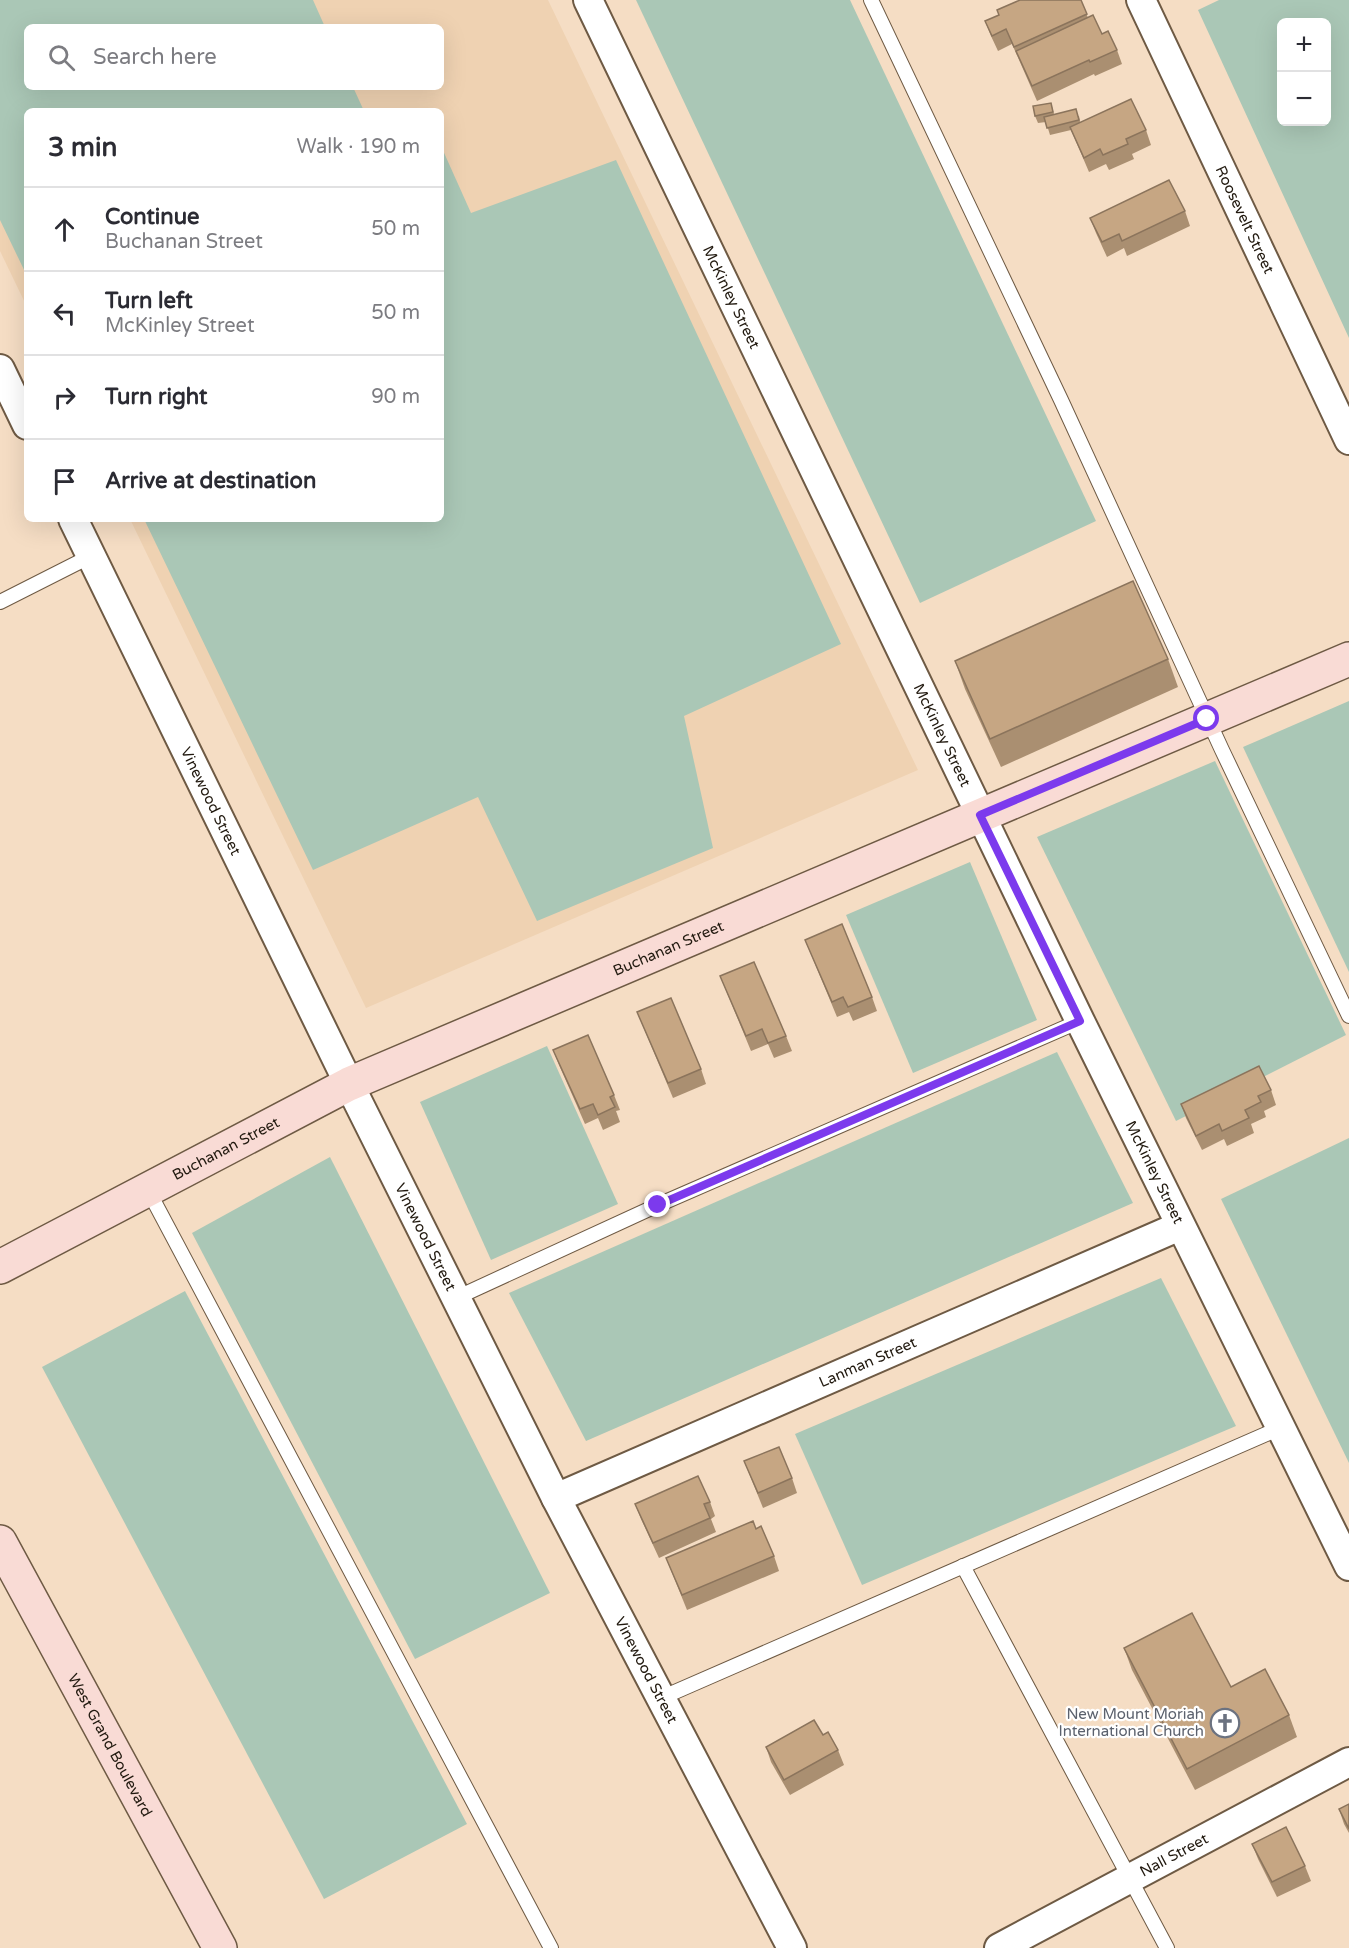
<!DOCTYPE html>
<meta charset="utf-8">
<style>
:root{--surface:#fff;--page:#f7f7f7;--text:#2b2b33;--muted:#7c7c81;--line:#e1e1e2}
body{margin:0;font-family:"Varela Round",sans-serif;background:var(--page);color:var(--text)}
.controls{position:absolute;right:18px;top:18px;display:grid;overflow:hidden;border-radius:9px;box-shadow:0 6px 24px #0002}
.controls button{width:54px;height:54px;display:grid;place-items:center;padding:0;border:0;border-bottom:2px solid var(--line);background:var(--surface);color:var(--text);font:30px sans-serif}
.stop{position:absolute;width:18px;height:18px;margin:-14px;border:4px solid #7c3aed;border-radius:50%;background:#fff}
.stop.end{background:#7c3aed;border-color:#fff;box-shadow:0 2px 6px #0008}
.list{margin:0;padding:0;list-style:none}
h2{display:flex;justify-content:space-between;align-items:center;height:78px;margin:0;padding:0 24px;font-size:26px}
h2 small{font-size:20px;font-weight:400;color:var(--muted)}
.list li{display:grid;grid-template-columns:39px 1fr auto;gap:18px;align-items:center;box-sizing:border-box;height:84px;padding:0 24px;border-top:2px solid var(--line)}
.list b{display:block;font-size:22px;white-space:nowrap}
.list p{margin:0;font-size:20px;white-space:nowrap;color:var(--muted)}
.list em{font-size:20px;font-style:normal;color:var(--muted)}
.icon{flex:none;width:33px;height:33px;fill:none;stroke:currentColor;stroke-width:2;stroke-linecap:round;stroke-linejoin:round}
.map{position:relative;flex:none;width:1349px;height:1948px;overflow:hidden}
.search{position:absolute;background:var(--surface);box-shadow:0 6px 24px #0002;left:24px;top:24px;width:420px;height:66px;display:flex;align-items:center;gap:15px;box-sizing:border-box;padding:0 21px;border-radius:9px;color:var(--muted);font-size:22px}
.panel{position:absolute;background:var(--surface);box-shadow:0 6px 24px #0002;left:24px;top:108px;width:420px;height:414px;border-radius:9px}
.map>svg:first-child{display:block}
</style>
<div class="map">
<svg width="1349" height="1948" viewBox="0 0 1349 1948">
<rect width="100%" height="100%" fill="#f5ddc4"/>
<!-- built -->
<path fill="#efd2b2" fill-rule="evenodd" d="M0,0H548L918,770L366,1008L130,519H441V111H27V307L0,251ZM27,27H441V87H27Z"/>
<!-- green -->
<g fill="#aac7b6" fill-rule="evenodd">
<path d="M0,0H313L325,27H27V87H353L364,111H27V276L0,220Z"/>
<path d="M636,0H850L1096,521L920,603Z"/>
<path d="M1219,0H1349V338L1198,10ZM1282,22H1326V122H1282Z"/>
<path d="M441,146L471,213L616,160L841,644L684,716L713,848L537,921L478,797L313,870L144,519H441Z"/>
<path d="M1349,701V972L1243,747Z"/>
<path d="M1215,761L1346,1035L1176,1121L1037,837Z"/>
<path d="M970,862L1037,1020L913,1073L846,915Z"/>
<path d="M547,1046L618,1204L491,1260L420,1102Z"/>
<path d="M1057,1052L1133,1203L586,1441L509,1293Z"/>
<path d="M1349,1138V1463L1221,1199Z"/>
<path d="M330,1157L550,1593L415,1659L192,1233Z"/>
<path d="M1161,1278L1236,1426L862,1585L795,1434Z"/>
<path d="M185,1291L467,1824L324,1899L42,1367Z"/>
</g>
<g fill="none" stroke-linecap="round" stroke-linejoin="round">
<!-- lane casing -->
<g stroke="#6e5a44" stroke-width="16">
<g id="lane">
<path d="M871,0L1061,400L1222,750L1349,1016"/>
<path d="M0,602L91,556"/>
<path d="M148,1190L551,1948"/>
<path d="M456,1298L658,1205L1080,1021"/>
<path d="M963,1566L1167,1948"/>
<path d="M661,1698L1280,1428"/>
</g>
</g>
<!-- street casing -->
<g stroke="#6e5a44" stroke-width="32">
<g id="street">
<path id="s1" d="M588,0L1080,1021L1349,1566"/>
<path id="s2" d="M1141,0L1349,440"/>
<path d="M0,369L27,425"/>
<path id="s3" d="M73,519L349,1084L556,1498L792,1948"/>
<path id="s4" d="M556,1498L1180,1226"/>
<path id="s5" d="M999,1948L1349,1762"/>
</g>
</g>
<!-- secondary casing -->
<g stroke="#6e5a44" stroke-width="36">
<g id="secondary">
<path id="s6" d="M0,1267L349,1084L1349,659"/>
<path id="s7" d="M0,1542L220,1948"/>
</g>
</g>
<!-- lane -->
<use href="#lane" stroke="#fff" stroke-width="14"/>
<!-- street -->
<use href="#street" stroke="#fff" stroke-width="28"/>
<!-- secondary -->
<use href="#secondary" stroke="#f9dbd5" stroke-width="33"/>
</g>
<!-- wall -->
<g fill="#aa8f71">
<path d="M1081,0L1088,18L1117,50L1122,64L1095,76L1094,74L1037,101L1012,44L998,51L991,36L985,21Z"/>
<path d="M1051,103L1054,114L1079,116L1080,122L1146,130L1151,145L1132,154L1134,159L1109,170L1106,164L1089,172L1071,130L1050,135L1046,122L1038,123L1035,116Z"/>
<path d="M1185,211L1190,226L1127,256L1124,248L1107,257L1096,233L1090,218Z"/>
<path d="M1168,659L1178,687L1001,767L965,689L955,661Z"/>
<path d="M805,940L872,997L877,1011L853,1021L849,1012L837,1017Z"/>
<path d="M720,976L786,1036L792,1051L774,1058L768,1044L751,1051Z"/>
<path d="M637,1012L701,1069L706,1084L673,1098Z"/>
<path d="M553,1050L614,1095L620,1110L616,1111L620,1122L603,1130L598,1118L585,1124L559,1065Z"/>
<path d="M1271,1090L1276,1105L1264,1111L1266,1117L1251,1124L1254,1133L1227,1146L1224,1139L1202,1150L1186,1118L1181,1104Z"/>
<path d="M744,1461L792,1478L797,1493L763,1508Z"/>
<path d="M710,1502L715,1516L711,1519L716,1532L659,1558L641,1519L635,1504Z"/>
<path d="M756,1529L774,1556L779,1571L687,1610L666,1558Z"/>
<path d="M1124,1648L1231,1687L1289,1715L1297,1737L1195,1790L1132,1670Z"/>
<path d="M823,1735L838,1750L844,1765L790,1795L771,1762L766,1747Z"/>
<path d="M1349,1804V1833L1344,1824L1339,1809Z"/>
<path d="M1252,1844L1305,1866L1311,1881L1277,1897L1258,1859Z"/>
</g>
<!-- building -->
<g fill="#c6a683" stroke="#8b745c" stroke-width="1.5">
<path d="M1020,0H1081L1087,14L1014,47L1006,29L992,36L985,21L999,15L997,10Z"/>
<path d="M1093,15L1102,34L1108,31L1117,50L1090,62L1089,60L1032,86L1016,51Z"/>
<path d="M1131,99L1146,130L1126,139L1128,144L1103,155L1100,149L1084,158L1070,127Z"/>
<path d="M1051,103L1053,112L1035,116L1033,106Z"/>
<path d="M1076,109L1079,120L1047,128L1044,117Z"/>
<path d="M1169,180L1185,211L1122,241L1119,234L1102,242L1090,218Z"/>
<path d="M1133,581L1168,659L990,739L955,661Z"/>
<path d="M842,924L872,997L848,1007L843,997L832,1002L805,940Z"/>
<path d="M754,962L786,1036L768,1043L762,1029L746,1036L720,976Z"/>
<path d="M671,998L701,1069L668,1083L637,1012Z"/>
<path d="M588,1035L614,1095L610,1097L615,1107L598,1115L593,1104L580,1109L553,1050Z"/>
<path d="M1259,1066L1271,1090L1258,1096L1261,1102L1245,1110L1249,1118L1222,1131L1219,1124L1196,1136L1181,1104Z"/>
<path d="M779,1447L792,1478L758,1493L744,1461Z"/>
<path d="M698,1476L710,1502L704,1504L710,1518L653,1543L635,1504Z"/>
<path d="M753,1521L756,1529L761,1526L774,1556L682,1595L666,1558Z"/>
<path d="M1192,1613L1231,1687L1265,1669L1289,1715L1187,1769L1124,1648Z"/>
<path d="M814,1720L823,1735L828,1732L838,1750L784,1780L766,1747Z"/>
<path d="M1349,1804V1829L1339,1809Z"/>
<path d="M1286,1827L1305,1866L1272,1882L1252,1844Z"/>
</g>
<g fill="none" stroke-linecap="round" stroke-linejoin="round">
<!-- route -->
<path stroke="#7c3aed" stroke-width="8" d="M658,1205L1080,1021L980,815L1207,719"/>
</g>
<!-- icons -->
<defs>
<g id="church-ring" transform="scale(1.5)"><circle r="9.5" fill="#fff" stroke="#6b7280" stroke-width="1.5"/><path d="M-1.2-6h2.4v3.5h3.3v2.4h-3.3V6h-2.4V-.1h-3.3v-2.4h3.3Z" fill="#6b7280"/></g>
</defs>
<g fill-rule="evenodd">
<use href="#church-ring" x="1225" y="1723"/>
</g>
<g text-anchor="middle" stroke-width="4.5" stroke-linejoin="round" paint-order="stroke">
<!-- street labels -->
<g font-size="15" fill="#21190f" stroke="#fff">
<text dy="5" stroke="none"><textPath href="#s2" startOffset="243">Roosevelt Street</textPath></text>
<text dy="5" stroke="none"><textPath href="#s1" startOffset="330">McKinley Street</textPath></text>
<text dy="5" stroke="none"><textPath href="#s1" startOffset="816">McKinley Street</textPath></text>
<text dy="5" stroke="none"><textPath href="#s3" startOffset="314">Vinewood Street</textPath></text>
<text dy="5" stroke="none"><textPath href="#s6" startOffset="741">Buchanan Street</textPath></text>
<text dy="5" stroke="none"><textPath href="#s6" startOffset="255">Buchanan Street</textPath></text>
<text dy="5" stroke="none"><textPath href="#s1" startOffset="1302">McKinley Street</textPath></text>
<text dy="5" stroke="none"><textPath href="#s3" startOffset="800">Vinewood Street</textPath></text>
<text dy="5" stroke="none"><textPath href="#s4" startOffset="340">Lanman Street</textPath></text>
<text dy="5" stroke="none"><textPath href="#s3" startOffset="1286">Vinewood Street</textPath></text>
<text dy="5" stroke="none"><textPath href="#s7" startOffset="231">West Grand Boulevard</textPath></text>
<text dy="5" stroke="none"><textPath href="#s5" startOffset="198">Nall Street</textPath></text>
</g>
<!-- worship labels -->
<g font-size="15" fill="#5b616d" stroke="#fff" text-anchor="end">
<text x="1204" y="1719">New Mount Moriah<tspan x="1204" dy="17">International Church</tspan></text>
</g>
</g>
</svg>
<div class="controls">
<button>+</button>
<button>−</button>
</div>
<div class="stop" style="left:1207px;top:719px"></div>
<div class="stop end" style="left:658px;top:1205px"></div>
<div class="search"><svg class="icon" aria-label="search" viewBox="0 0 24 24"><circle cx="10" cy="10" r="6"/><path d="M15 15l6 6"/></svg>Search here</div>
<section class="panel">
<h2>3 min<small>Walk · 190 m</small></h2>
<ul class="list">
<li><svg class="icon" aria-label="ahead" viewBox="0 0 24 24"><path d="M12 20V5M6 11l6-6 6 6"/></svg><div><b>Continue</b><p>Buchanan Street</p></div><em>50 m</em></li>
<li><svg class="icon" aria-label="left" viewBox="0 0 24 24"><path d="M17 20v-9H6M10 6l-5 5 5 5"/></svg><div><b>Turn left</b><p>McKinley Street</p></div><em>50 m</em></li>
<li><svg class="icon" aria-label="right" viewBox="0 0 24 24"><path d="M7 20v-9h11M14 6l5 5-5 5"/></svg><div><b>Turn right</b></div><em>90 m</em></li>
<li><svg class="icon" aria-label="arrive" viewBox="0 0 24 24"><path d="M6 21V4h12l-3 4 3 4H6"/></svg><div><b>Arrive at destination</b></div></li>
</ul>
</section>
</div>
